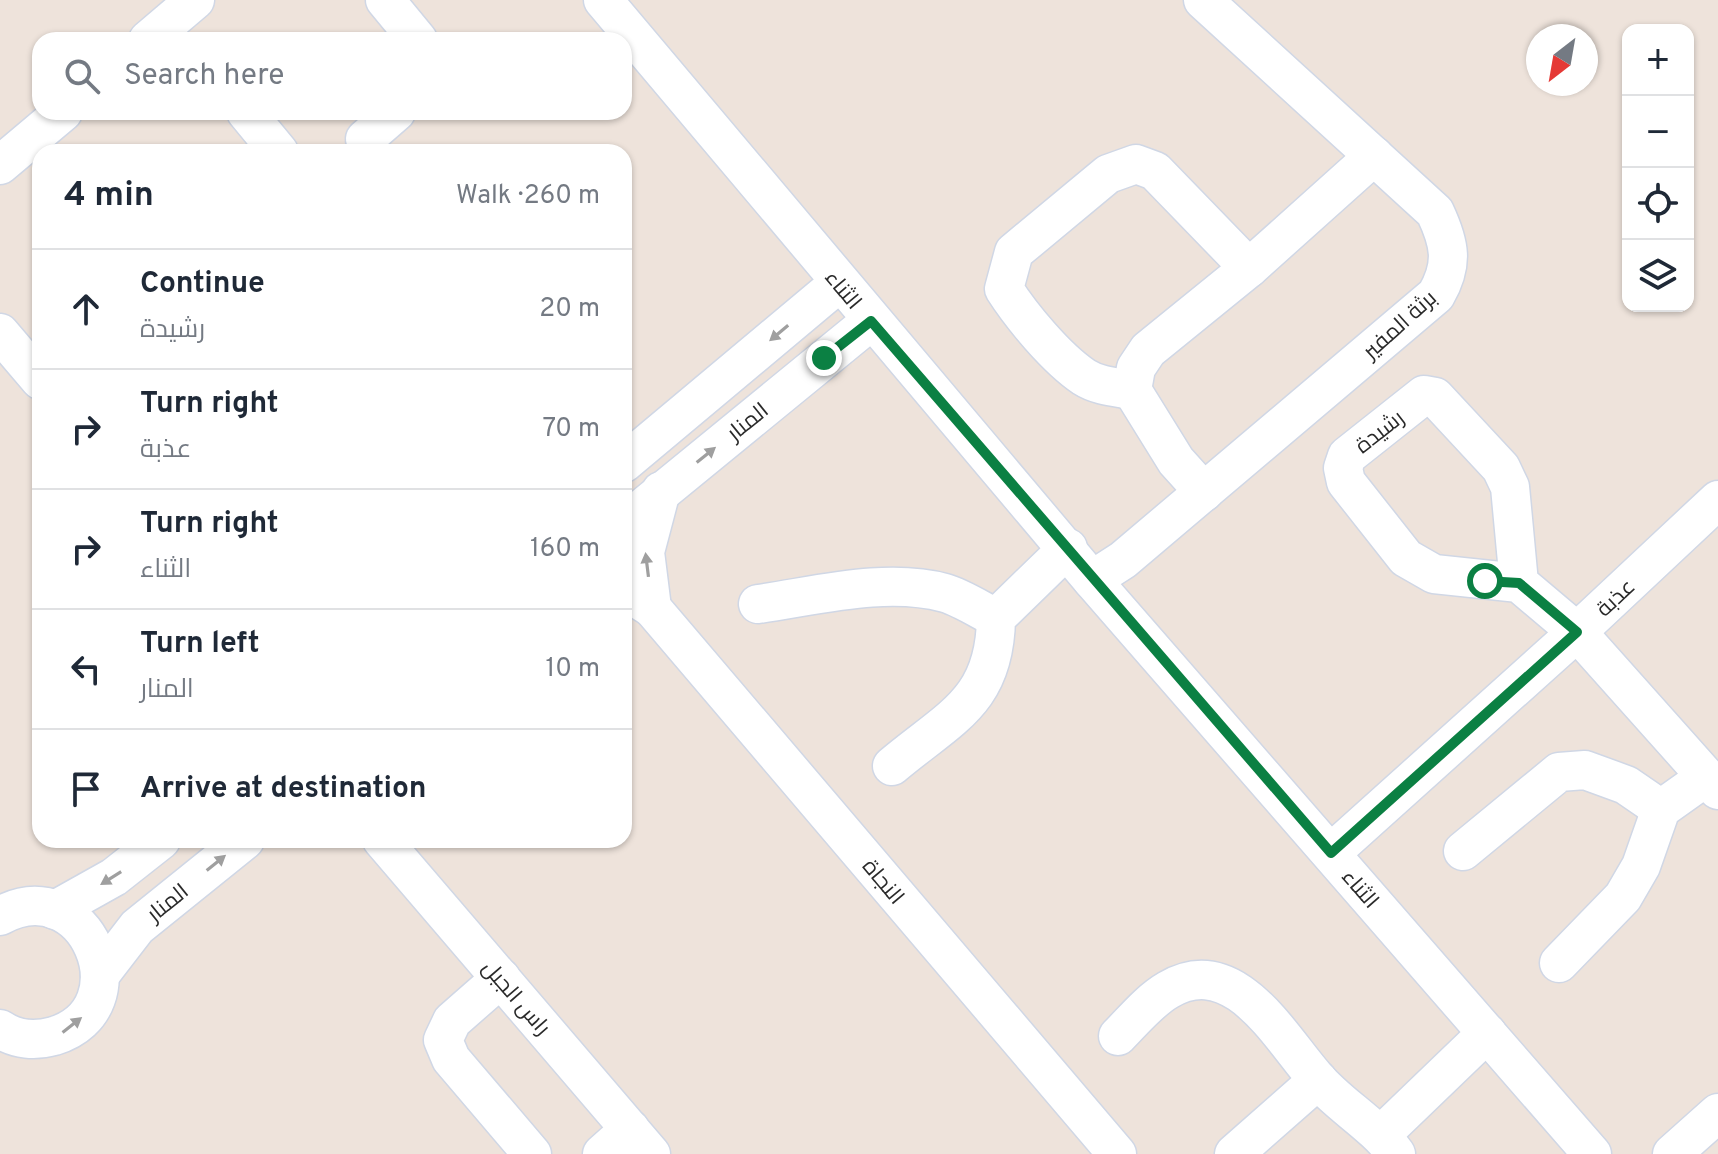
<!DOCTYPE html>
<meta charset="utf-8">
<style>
:root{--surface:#fff;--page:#f6f6f7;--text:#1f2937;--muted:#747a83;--line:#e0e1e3}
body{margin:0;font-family:Overpass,Cairo,sans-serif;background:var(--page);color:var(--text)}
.controls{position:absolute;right:24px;top:24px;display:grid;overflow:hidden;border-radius:16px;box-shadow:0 2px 6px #0004}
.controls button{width:72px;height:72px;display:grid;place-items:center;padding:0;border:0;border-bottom:2px solid var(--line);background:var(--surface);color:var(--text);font:40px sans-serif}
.compass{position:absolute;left:1526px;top:24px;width:72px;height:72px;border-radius:50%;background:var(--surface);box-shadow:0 2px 6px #0004;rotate:211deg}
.stop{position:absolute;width:24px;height:24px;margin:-18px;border:6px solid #0b8043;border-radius:50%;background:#fff}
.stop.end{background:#0b8043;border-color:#fff;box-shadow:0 2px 8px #0008}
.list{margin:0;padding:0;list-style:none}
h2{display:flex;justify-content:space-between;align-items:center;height:104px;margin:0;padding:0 32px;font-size:34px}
h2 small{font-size:26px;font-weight:400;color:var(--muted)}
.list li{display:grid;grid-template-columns:52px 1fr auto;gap:24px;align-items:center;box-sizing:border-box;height:120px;padding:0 32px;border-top:2px solid var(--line)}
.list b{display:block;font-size:30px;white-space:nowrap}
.list p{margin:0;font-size:26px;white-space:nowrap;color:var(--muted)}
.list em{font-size:26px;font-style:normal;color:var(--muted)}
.icon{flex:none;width:44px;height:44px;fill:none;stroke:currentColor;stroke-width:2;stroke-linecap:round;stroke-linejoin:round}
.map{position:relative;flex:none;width:1718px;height:1154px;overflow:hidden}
.search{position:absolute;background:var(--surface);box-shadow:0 2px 6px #0004;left:32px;top:32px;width:600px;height:88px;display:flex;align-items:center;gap:20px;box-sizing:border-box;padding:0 28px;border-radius:24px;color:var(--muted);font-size:30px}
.panel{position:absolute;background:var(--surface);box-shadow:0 2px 6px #0004;left:32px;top:144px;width:600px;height:704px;border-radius:24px}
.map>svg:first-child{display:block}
</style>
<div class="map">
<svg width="1718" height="1154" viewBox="0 0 1718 1154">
<rect width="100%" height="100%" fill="#eee3db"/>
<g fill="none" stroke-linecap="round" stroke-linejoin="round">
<!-- minor casing -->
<g stroke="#d0d7e5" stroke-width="41">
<g id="minor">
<path d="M385,0L418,40"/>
<path d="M603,0L1092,580L1592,1154"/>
<path d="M148,40L195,0"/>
<path d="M246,112L279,152"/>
<path d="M365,139L396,112"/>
<path d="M0,165L63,112"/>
<path d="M0,333L40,380"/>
<path d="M1132,390C1115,387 1098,386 1084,377C1056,358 1022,317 1004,289L1014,252L1108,174L1136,164L1155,171L1249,268"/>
<path d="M624,463L839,283"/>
<path d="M1204,492L1176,461L1132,390L1136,368L1148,350L1249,268L1374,156"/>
<path d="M624,523L871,321"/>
<path d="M1092,580L1123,560L1436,295C1454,264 1450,244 1435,212L1203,0"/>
<path d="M1519,583L1510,487L1501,468L1435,397L1424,395L1347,456L1343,468L1346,482L1406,558L1434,574L1519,583L1577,632L1718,790"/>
<path d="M624,590L652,608L645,552L661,491"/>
<path d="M758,604C816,596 886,577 945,593C962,598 980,610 996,618"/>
<path d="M652,608L1117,1154"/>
<path d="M892,766C950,717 995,702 996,618L1068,548"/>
<path d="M382,840L651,1154"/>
<path d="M1463,851L1559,772L1585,770L1626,785L1661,809"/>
<path d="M1331,853L1577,632L1718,500"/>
<path d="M55,910L114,877L161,840"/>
<path d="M0,916C86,868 145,1008 54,1036C36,1041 16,1040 0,1029"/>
<path d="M1559,963L1623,897L1641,866L1661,809L1706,777"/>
<path d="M100,975L137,927L245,840"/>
<path d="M501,978L452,1021L443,1040L451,1059L532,1154"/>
<path d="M1118,1036C1133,1021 1149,1001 1168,990C1234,951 1279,1036 1316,1078C1340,1106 1374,1124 1396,1154"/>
<path d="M1382,1134L1487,1033"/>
<path d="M602,1154L630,1129"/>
<path d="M1234,1154L1318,1080"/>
<path d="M1672,1154L1718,1113"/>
</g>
</g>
<!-- minor -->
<use href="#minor" stroke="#fff" stroke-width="38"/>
</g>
<!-- one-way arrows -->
<defs><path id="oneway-solid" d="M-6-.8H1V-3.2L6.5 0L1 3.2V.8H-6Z" transform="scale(2)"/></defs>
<g fill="#9f9f9f">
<use href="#oneway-solid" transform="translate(779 333) rotate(140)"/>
<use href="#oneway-solid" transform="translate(706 455) rotate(-39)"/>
<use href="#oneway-solid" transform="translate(647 565) rotate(-97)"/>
<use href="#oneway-solid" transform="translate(216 863) rotate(-39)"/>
<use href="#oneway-solid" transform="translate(111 878) rotate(148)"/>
<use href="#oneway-solid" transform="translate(72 1025) rotate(-38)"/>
</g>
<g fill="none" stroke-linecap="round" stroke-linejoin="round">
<!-- route -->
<path stroke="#0b8043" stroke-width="10" d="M824,358L871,321L1331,853L1577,632L1519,583L1485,581"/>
</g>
<g text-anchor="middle" stroke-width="6" stroke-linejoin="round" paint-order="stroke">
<!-- street labels -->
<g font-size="22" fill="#2a2a2a" stroke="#fff">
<text transform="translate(844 289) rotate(50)" y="8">الثناء</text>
<text transform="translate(1399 324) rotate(-42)" y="8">برثة المفير</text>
<text transform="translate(747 421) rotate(-39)" y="8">المنار</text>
<text transform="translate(1379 431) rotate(-38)" y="8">رشيدة</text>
<text transform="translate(1615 597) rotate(-43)" y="8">عذبة</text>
<text transform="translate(884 881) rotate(50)" y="8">النجاة</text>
<text transform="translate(1361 888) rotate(49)" y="8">الثناء</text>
<text transform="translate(167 902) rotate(-39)" y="8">المنار</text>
<text transform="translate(517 997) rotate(49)" y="8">راس الجبل</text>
</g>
</g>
</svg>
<div class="controls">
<button>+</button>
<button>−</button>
<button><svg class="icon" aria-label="locate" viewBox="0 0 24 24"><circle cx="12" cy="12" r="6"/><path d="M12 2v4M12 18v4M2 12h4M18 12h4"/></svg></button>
<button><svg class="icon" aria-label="layers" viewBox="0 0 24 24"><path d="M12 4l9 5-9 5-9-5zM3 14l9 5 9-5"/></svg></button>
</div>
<svg class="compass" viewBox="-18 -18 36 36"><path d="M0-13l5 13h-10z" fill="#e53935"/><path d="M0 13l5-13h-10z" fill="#747a83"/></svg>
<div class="stop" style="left:1485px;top:581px"></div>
<div class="stop end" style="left:824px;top:358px"></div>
<div class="search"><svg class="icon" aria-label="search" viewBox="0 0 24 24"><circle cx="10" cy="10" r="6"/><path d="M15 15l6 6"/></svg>Search here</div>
<section class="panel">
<h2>4 min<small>Walk · 260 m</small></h2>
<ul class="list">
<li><svg class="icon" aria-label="ahead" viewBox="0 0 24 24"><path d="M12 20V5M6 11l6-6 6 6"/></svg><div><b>Continue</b><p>رشيدة</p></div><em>20 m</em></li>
<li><svg class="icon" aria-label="right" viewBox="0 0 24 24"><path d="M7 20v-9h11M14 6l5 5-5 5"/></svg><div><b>Turn right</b><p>عذبة</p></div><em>70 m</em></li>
<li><svg class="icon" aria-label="right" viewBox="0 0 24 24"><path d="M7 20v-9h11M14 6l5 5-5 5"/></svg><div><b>Turn right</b><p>الثناء</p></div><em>160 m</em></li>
<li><svg class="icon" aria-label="left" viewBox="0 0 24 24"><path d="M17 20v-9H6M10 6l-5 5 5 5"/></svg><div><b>Turn left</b><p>المنار</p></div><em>10 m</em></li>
<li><svg class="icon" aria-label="arrive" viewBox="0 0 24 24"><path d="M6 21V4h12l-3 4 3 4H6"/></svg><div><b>Arrive at destination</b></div></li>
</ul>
</section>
</div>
